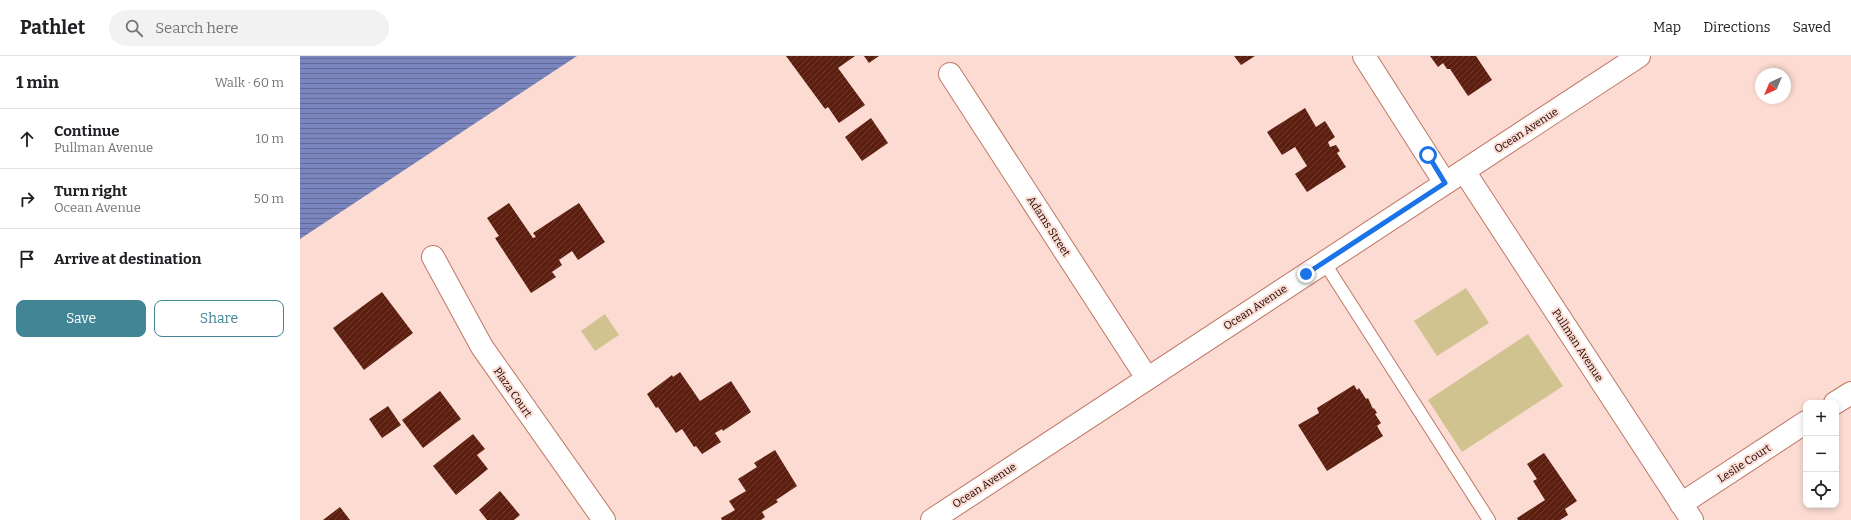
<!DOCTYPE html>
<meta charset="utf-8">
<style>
:root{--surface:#fff;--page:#f2f2f2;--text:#202124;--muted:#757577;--line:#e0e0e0;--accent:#428595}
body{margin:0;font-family:Bitter,serif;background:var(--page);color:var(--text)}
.controls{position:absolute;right:12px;bottom:12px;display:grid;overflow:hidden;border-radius:8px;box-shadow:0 2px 6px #0003}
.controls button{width:36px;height:36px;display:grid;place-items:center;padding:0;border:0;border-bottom:1px solid var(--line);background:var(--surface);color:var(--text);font:20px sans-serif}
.compass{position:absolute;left:1455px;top:12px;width:36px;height:36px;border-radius:50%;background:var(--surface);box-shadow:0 2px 6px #0003;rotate:224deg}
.stop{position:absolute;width:12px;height:12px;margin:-9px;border:3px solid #1a73e8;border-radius:50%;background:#fff}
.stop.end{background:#1a73e8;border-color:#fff;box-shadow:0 1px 4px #0008}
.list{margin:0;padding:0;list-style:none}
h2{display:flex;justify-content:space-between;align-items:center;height:52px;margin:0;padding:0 16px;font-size:17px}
h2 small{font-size:13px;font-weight:400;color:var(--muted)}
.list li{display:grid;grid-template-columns:26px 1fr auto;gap:12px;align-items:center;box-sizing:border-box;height:60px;padding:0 16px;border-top:1px solid var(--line)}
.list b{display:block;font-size:15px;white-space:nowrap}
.list p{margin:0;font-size:13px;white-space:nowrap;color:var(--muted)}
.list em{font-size:13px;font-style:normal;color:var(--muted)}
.actions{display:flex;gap:8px;padding:12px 16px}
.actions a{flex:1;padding:9px 0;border:1px solid var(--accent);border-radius:8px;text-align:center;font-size:14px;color:var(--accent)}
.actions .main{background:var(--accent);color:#fff}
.icon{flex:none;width:22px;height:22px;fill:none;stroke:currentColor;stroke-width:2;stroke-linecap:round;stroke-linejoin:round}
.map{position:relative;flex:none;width:1551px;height:464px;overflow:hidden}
header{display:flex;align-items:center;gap:24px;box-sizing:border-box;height:56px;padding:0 20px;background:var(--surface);border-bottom:1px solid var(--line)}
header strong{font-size:19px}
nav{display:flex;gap:22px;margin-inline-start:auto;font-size:14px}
.search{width:280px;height:36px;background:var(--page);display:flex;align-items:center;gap:10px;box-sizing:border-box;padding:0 14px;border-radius:22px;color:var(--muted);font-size:15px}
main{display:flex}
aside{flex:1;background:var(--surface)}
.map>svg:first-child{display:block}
</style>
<header>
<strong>Pathlet</strong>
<div class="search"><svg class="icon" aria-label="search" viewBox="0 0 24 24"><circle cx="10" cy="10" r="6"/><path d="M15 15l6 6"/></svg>Search here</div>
<nav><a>Map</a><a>Directions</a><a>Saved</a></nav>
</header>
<main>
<aside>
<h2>1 min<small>Walk · 60 m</small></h2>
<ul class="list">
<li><svg class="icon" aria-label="ahead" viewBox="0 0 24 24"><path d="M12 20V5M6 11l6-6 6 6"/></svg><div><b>Continue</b><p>Pullman Avenue</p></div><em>10 m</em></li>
<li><svg class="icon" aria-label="right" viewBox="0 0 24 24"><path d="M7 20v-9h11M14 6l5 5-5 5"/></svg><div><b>Turn right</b><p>Ocean Avenue</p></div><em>50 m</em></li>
<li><svg class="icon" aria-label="arrive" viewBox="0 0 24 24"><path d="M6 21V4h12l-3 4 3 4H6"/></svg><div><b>Arrive at destination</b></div></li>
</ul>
<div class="actions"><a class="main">Save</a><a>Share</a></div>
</aside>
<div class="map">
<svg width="1551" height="464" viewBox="0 0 1551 464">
<defs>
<pattern id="water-rules" width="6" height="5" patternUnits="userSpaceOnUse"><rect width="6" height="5" fill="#7a85be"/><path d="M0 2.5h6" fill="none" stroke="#636b98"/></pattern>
<pattern id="building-hatch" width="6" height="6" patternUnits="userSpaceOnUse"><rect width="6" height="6" fill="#5c1e0e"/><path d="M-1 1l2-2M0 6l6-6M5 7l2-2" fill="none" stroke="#6f3c2f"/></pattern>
</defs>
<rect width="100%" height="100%" fill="#fbdbd2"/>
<!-- green -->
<g fill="#d0c390">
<path d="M1166,232L1189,267L1137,300L1114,265Z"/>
<path d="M305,258L319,279L295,295L281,275Z"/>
<path d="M1228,278L1263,330L1162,396L1128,344Z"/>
</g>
<!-- water -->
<path fill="url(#water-rules)" d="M0,0H277L0,183Z"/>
<!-- building -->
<g fill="url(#building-hatch)">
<path d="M486,0H555L538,12L565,49L539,67L528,51L525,53Z"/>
<path d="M564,0H579L569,7Z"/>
<path d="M934,0H955L941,9Z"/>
<path d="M1130,0H1176L1192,24L1168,40L1150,13H1147L1143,7L1138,11Z"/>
<path d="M1005,52L1016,71L1025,65L1035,81L1028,86L1030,91L1036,89L1040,95L1037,97L1046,111L1007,136L995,118L1007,110L995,91L982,99L967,76Z"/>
<path d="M571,62L588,87L562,105L545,81Z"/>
<path d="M209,147L233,182L236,181L233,177L279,147L305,186L278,204L272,195L259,204L262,209L252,216L256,221L231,237L195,182L199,180L187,162Z"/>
<path d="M82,236L113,277L64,314L33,272Z"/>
<path d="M380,316L400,345L431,325L451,356L423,375L422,373L415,377L421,386L402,398L396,390L394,391L382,373L376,377L358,351L356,352L347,338L372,319L373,321Z"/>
<path d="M1054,329L1057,334L1059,332L1066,343L1068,342L1073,353L1074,352L1077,357L1075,358L1081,367L1077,370L1083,380L1027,415L998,369L1019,357L1017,352Z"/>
<path d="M140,335L161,363L123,392L102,364Z"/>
<path d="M88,350L101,369L82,382L69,363Z"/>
<path d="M173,378L185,393L177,399L188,413L156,439L133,410Z"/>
<path d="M475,394L497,430L476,444L478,446L462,456L465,461L461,464H422L421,462L435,454L429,445L446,435L438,423L457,411L454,407Z"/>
<path d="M1244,397L1277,445L1265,453L1268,459L1260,464H1218L1217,462L1245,444L1233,425L1237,423L1227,408Z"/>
<path d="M200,435L220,459L214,464H187L179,454Z"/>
<path d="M40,451L50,464H23Z"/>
</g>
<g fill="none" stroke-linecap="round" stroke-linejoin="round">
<!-- service casing -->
<g stroke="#bf7765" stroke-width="14">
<path id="service" d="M1024,206L1189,464"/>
</g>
<!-- minor casing -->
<g stroke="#bf7765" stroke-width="24">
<g id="minor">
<path d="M1064,0L1145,127"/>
<path d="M650,18L847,322"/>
<path d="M1164,115L1392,464"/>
<path d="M133,201L182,291L304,464"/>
<path d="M1535,347L1551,337"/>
<path d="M1381,448L1506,366"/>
</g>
</g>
<!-- tertiary casing -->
<g stroke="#bf7765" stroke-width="24">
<path id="tertiary" d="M632,464L1339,0"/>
</g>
<!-- service -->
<use href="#service" stroke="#fff" stroke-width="12"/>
<!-- minor -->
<use href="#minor" stroke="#fff" stroke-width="22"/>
<!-- tertiary -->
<use href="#tertiary" stroke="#fff" stroke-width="22"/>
</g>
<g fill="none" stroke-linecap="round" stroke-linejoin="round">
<!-- route -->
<path stroke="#1a73e8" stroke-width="5" d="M1006,218L1145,127L1128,99"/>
</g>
<g text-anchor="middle" stroke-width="4" stroke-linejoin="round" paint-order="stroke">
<!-- street labels -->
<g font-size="11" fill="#1b0301" stroke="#fbdbd2">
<text transform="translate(1226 74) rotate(-33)" y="4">Ocean Avenue</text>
<text transform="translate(749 170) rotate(57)" y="4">Adams Street</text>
<text transform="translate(955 251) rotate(-33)" y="4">Ocean Avenue</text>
<text transform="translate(1278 289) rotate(57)" y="4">Pullman Avenue</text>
<text transform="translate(213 336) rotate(55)" y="4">Plaza Court</text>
<text transform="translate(1444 407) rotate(-33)" y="4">Leslie Court</text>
<text transform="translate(684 429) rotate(-33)" y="4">Ocean Avenue</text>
</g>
</g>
</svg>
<div class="controls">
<button>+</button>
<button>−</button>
<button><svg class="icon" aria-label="locate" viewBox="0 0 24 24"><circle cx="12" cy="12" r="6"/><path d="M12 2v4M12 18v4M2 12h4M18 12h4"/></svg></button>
</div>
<svg class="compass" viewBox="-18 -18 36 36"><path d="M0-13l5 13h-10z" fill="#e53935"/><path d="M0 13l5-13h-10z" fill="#757577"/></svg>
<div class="stop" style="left:1128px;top:99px"></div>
<div class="stop end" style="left:1006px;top:218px"></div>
</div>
</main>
